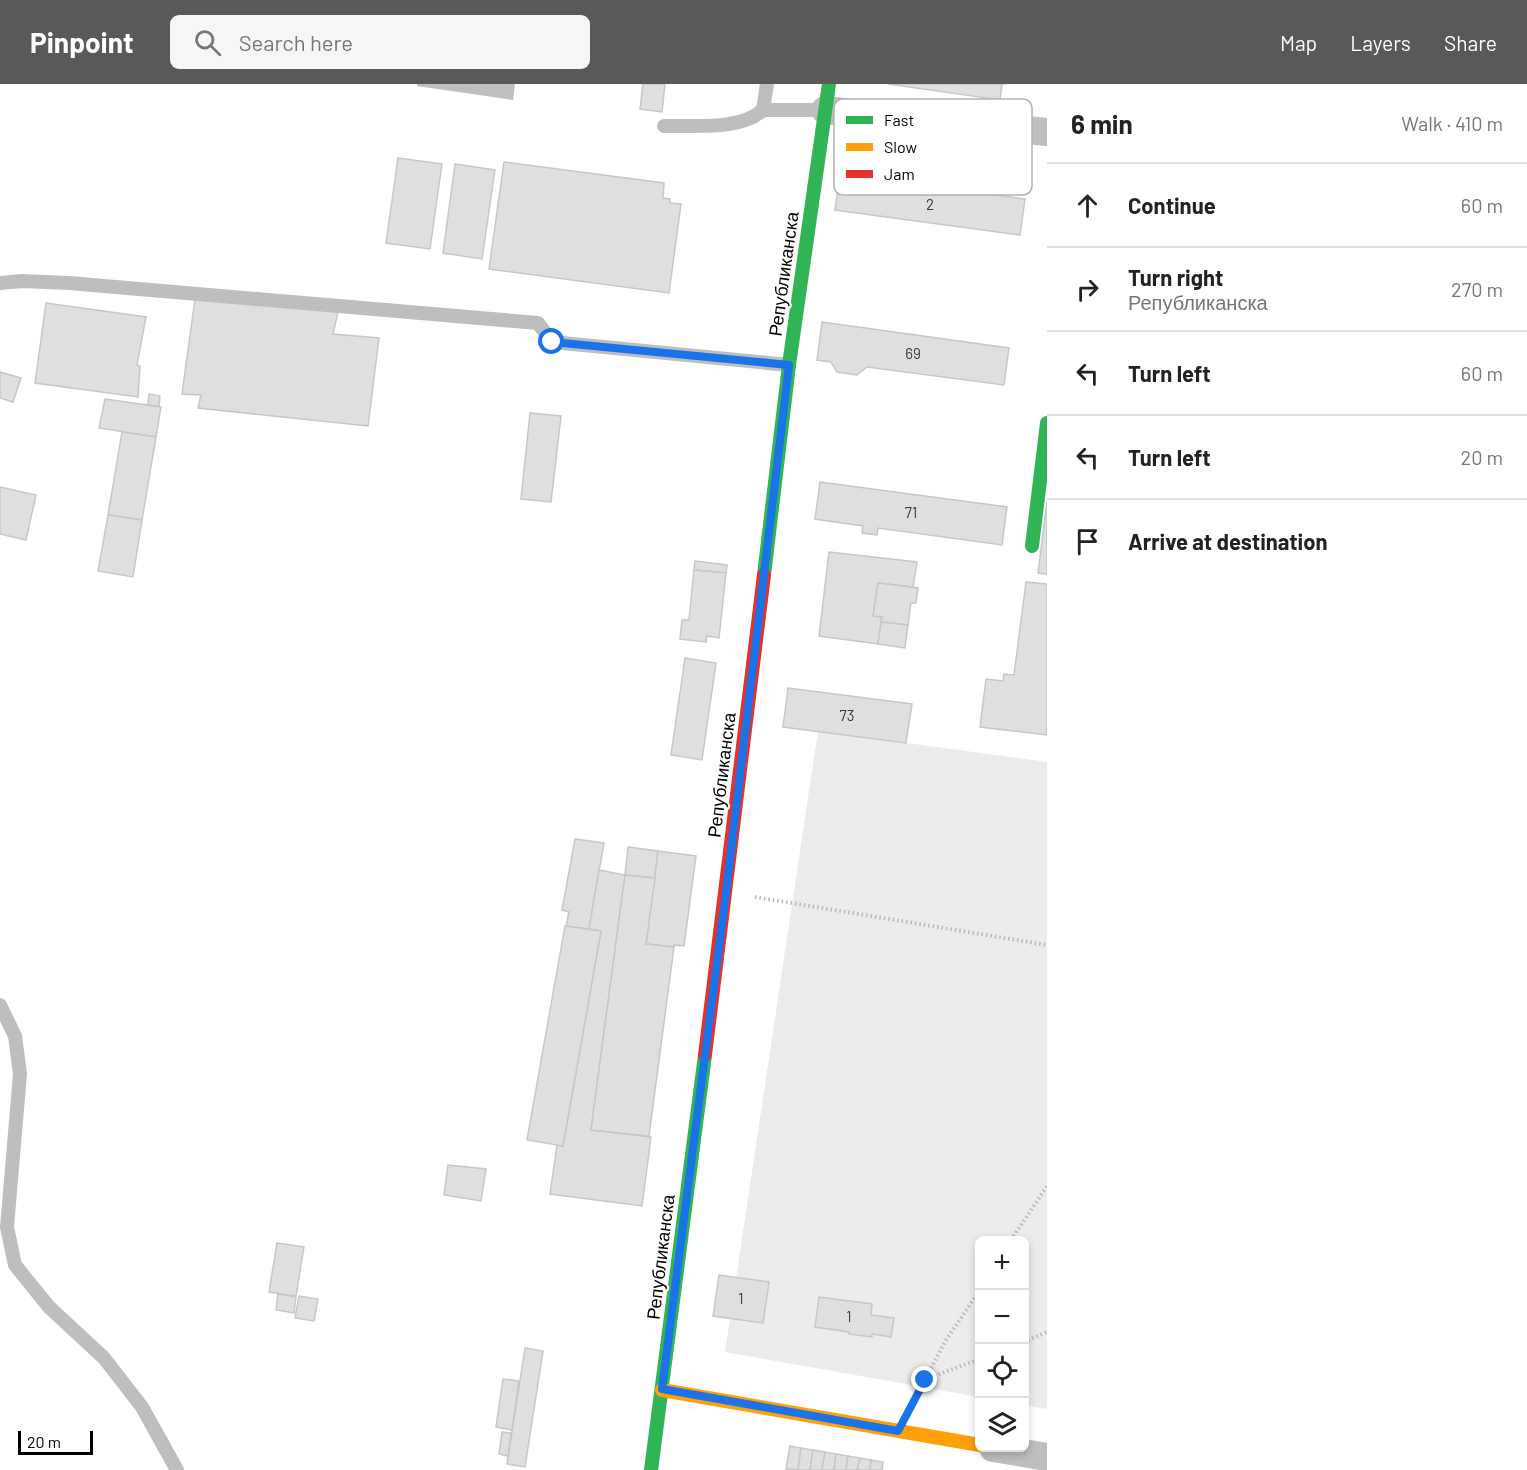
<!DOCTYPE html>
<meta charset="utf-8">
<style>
:root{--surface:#fff;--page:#f6f6f6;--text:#222;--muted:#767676;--line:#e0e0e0;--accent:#595959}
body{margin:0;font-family:Barlow,sans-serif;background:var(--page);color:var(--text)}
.controls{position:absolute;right:18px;bottom:18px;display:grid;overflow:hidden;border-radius:9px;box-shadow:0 3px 9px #0003}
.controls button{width:54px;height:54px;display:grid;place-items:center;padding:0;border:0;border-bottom:2px solid var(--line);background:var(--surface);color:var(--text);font:30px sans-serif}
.scale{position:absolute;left:18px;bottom:15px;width:75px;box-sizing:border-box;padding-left:6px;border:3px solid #000;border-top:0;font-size:16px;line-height:21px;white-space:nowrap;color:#000;-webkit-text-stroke:4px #fff;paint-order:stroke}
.stop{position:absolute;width:18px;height:18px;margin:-14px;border:4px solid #1a73e8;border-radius:50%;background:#fff}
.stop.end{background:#1a73e8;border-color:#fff;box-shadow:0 2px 6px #0008}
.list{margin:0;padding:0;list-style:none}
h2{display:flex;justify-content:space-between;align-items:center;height:78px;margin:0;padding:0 24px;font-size:26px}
h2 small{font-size:20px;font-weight:400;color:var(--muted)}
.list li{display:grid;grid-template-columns:39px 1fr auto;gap:18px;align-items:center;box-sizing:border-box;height:84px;padding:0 24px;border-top:2px solid var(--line)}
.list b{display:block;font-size:22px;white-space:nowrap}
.list p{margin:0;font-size:20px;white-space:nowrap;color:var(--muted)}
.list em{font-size:20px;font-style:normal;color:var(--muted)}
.icon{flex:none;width:33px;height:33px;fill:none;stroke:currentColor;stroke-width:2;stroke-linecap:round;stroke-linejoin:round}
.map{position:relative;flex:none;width:1047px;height:1386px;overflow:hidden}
header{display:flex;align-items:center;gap:36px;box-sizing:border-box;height:84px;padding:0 30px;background:var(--accent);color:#fff}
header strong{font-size:28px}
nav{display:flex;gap:33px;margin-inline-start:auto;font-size:21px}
.search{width:420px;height:54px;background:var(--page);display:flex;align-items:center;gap:15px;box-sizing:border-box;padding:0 21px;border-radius:9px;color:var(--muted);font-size:22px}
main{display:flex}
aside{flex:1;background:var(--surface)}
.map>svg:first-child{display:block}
</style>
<header>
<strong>Pinpoint</strong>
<div class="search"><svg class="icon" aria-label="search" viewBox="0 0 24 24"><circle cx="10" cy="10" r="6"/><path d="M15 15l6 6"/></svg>Search here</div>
<nav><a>Map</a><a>Layers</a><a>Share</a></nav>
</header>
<main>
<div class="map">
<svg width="1047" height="1386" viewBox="0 0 1047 1386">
<rect width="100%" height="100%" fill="#fff"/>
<!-- green -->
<path fill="#ececec" d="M818,647L1047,678V1325L1025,1321L1024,1156H980L979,1313L725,1268Z"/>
<!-- water -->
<path fill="#bfbfbf" d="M417,0H515L513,16L417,2Z"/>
<!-- building -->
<g fill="#dfdfdf" stroke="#c7c7c7" stroke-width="1.5">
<path d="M643,0H665L662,28L640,25Z"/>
<path d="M888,0H1007H1002L1000,16Z"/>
<path d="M398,74L442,80L430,165L386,159Z"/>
<path d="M504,78L664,99L663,114L670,115V119L681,120L669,209L489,185Z"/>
<path d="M455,80L495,86L482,175L443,169Z"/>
<path d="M840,90L1025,115L1020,151L835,126Z"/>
<path d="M195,215L338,228L333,250L379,254L368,342L198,324L201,311L182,310Z"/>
<path d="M46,219L146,233L137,281L140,282L138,313L35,299Z"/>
<path d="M822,238L1009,264L1004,301L867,283L857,291L837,288L831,278L817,276Z"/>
<path d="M0,288L21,294L13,318L0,314Z"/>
<path d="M149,310L160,312L159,323L148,321Z"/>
<path d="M105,315L161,323L156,353L99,344Z"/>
<path d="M530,329L561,332L551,418L521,415Z"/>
<path d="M122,348L156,353L142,436L108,431Z"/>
<path d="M820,398L1007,423L1002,461L878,444L877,451L862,449L863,442L815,435Z"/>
<path d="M0,403L36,411L26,456L0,450Z"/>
<path d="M1047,417V490L1038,489Z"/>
<path d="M108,431L142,436L133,493L98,487Z"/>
<path d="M829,468L917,478L913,503L878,499L873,532L882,533L878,560L819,552Z"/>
<path d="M695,477L727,481L726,489L694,486Z"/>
<path d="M694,486L726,489L719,554L707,552L706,558L680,555L682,536H689Z"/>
<path d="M1026,498L1047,500V651L980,643L986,595L1003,597L1004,590L1014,591Z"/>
<path d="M878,499L918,504L916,519H911L908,541L881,538L882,533L873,532Z"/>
<path d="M881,538L908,541L905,564L878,560Z"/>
<path d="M685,574L716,579L702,676L671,671Z"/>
<path d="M788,604L912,620L906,659L783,643Z"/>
<path d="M575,755L604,759L589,845L566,842L569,828L562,826Z"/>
<path d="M628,763L658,767L655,794L625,791Z"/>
<path d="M658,767L696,772L684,862L674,861V863L646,860Z"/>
<path d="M599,786L625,791L591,1046L651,1053L642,1122L550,1110L557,1061L563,1062L601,847L589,845Z"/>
<path d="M625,791L655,794L646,860L674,863L649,1052L591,1046Z"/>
<path d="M565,842L601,847L563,1062L527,1056Z"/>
<path d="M448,1081L486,1085L481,1117L444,1111Z"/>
<path d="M277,1159L304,1163L296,1212L269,1208Z"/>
<path d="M719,1191L769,1198L763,1239L713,1232Z"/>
<path d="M278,1210L296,1213L294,1229L276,1226Z"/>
<path d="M299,1212L318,1215L314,1237L295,1234Z"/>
<path d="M819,1213L872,1220L871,1231L894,1234L891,1253L872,1250V1253L849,1250V1248L815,1243Z"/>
<path d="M525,1264L543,1267L525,1383L507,1380Z"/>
<path d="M503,1295L519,1297L512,1346L496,1343Z"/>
<path d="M502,1348L511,1349L508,1372L499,1370Z"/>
<path d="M790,1362L801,1364L798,1386L786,1385Z"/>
<path d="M801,1364L813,1366L810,1386H798Z"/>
<path d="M813,1366L825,1368L822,1386H810Z"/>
<path d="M825,1368L836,1370L834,1386H822Z"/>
<path d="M836,1370L848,1372L846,1386H834Z"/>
<path d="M848,1372L860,1374L857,1386H846Z"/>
<path d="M860,1374L871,1376L870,1386H857Z"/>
<path d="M871,1376L883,1378L882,1386H870Z"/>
</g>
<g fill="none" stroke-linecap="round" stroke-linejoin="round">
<!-- path -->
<g stroke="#b9b9b9" stroke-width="4" stroke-dasharray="1.5 3" stroke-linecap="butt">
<path d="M755,813L1047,861"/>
<path d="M1011,1156L1047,1102"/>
<path d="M1024,1258L1047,1248"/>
<path d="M926,1295L980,1275"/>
<path d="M912,1320L946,1256L980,1206"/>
</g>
<!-- lane -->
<g stroke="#bebebe" stroke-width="14">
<path d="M767,0L763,26H825"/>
<path d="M664,42C694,41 740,47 763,26"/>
<path d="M0,199L22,197L69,199L538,239L552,258L789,281"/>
<path d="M0,921L15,952L20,990L7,1143L15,1181L49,1223L104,1274L142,1323L177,1386"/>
</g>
<!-- street -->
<g stroke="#bebebe" stroke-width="28">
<path d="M825,26L1047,48"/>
<path d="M993,1364L1047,1373"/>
</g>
<!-- fast -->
<g stroke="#30b455" stroke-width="14">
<path d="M1032,462L1047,339"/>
<path d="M764,491L789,281L829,0"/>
<path d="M651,1386L705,971"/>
</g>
<!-- slow -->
<path stroke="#ff9f0a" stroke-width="14" d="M662,1306L980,1361"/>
<!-- jam -->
<path stroke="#e5322d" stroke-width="14" d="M705,971L764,491"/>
</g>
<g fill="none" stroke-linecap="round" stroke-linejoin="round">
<!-- route -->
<path stroke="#1a73e8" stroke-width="8" d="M552,258L789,281L726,808L662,1305L898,1347L925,1296"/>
</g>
<g text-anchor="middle" stroke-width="4.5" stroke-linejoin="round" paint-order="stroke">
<!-- number labels -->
<g font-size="15" fill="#383838">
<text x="930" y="126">2</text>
<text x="913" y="275">69</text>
<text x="911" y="434">71</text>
<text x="847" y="637">73</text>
<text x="741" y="1220">1</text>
<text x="849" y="1238">1</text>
</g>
<!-- street labels -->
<g font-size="18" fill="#000" stroke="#fff">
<text transform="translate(784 190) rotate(-82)" y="6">Републиканска</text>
<text transform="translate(722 691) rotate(-83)" y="6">Републиканска</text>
<text transform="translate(661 1173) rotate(-83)" y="6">Републиканска</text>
</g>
</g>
<!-- legend -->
<rect x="834" y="15" width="198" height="96" rx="9" fill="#fff" stroke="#b2b2b2" stroke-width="1.5"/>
<rect x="846" y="32" width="27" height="8" fill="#30b455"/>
<rect x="846" y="59" width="27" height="8" fill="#ff9f0a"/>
<rect x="846" y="86" width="27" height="8" fill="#e5322d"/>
<g font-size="16" fill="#000">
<text x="884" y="42">Fast</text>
<text x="884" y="69">Slow</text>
<text x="884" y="96">Jam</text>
</g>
</svg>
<div class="controls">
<button>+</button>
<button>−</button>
<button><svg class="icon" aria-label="locate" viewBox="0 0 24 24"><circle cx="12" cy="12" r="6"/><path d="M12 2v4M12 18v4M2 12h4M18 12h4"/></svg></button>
<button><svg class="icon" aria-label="layers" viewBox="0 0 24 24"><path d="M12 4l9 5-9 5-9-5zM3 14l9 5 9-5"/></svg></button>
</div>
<div class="scale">20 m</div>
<div class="stop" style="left:552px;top:258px"></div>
<div class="stop end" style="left:925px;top:1296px"></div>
</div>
<aside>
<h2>6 min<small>Walk · 410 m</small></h2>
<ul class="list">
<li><svg class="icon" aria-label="ahead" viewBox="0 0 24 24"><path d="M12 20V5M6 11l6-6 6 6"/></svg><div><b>Continue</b></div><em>60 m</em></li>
<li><svg class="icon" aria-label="right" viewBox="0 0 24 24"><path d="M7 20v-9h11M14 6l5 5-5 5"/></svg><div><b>Turn right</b><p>Републиканска</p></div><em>270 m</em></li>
<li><svg class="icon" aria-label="left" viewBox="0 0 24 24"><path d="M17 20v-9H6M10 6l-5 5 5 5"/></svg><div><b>Turn left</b></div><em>60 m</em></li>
<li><svg class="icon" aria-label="left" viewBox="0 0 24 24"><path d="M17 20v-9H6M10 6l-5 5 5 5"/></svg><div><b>Turn left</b></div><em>20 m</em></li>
<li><svg class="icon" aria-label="arrive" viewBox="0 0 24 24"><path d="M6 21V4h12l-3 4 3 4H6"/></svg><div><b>Arrive at destination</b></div></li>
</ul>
</aside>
</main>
